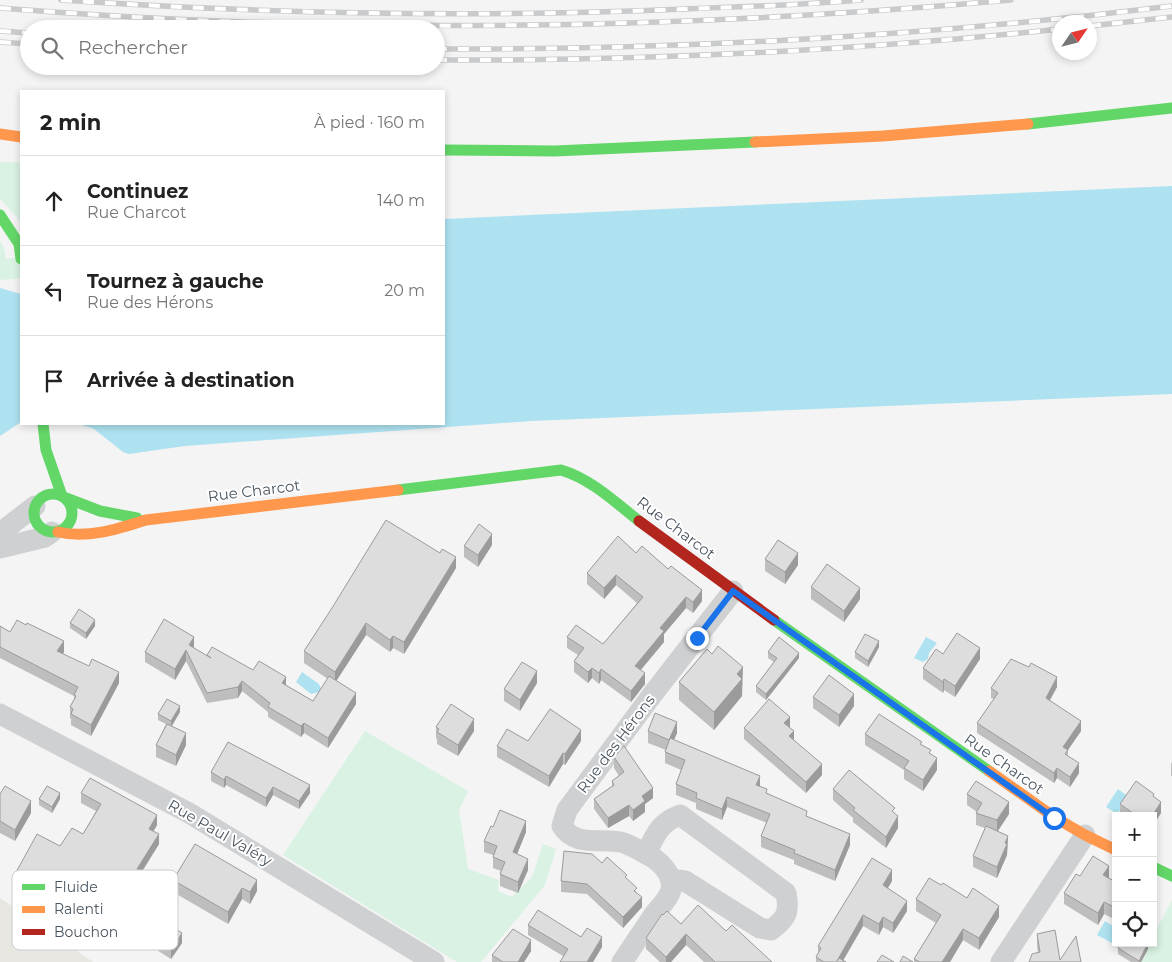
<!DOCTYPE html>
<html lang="fr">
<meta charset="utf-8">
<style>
:root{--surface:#fff;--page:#f6f6f6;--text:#222;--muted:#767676;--line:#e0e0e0}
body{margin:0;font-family:Montserrat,sans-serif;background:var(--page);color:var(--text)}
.controls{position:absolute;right:15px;bottom:15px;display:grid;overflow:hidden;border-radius:0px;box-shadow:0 2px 8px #0003}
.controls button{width:45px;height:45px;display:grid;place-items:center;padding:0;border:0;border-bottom:1px solid var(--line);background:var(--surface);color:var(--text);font:25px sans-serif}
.compass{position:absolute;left:1052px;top:15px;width:45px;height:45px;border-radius:50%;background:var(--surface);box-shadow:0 2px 8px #0003;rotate:55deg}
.stop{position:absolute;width:15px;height:15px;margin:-11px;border:4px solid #1a73e8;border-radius:50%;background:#fff}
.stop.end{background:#1a73e8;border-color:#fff;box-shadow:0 1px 5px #0008}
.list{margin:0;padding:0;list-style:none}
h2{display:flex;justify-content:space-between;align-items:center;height:65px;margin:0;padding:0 20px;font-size:21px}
h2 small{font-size:16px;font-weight:400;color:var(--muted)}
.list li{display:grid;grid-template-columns:32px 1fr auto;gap:15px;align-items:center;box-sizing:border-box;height:90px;padding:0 20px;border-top:1px solid var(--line)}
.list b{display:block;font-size:19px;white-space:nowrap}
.list p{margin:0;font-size:16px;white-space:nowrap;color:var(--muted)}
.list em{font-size:16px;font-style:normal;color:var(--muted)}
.icon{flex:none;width:28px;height:28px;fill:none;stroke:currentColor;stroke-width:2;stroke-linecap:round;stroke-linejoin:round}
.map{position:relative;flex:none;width:1172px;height:962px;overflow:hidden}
.search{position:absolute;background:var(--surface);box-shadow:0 2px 8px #0003;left:20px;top:20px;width:425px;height:55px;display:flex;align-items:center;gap:12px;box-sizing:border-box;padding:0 18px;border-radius:28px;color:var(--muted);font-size:19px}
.panel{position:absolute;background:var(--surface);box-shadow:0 2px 8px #0003;left:20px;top:90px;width:425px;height:335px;border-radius:0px}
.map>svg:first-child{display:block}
</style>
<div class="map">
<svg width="1172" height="962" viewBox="0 0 1172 962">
<rect width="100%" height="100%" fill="#f4f4f4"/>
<!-- green -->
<g fill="#d9f2e3">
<path d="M0,162H18L21,166V225L17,217L0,199Z"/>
<path d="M0,241L4,248L6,259L21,257V278L3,280L0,279Z"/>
<path d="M365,731L468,791L459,810L468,869L499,880L498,891L512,897L532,877L543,844L556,849L545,885L481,962H457L283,855Z"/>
<path d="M1172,900V962H1140L1150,943H1153V936Z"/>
</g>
<!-- sand -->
<path fill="#e7e6e1" d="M0,898L93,962H0Z"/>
<!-- water -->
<g fill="#aee2f0">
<path d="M1172,186V394L531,421L185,446L129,454L123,452L94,429L79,424H444V219Z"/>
<path d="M0,288L21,294V422L0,436Z"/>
<path d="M926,637L937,643L929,653L928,659L923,662L914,658Z"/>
<path d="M302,672L319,684L321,689L320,692L311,694L296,682Z"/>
<path d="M1118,789L1129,797L1117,814L1106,807Z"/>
<path d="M1105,921L1116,928V943H1124L1121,948L1097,935Z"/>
</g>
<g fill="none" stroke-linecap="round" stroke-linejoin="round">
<!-- street -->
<g stroke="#ced0d2" stroke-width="21">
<path d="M0,533L35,506"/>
<path d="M0,548L45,537L52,532"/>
<path d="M0,714L189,813L434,962"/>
<path d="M646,854C639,850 632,846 624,843C604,837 575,848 562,826L567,810L652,695L733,591"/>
<path d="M622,962C632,948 641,933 651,919C657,909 668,901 671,890C675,875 658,859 646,854C655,835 659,823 680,815L786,893C790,914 786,918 771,930L760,928L685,881L670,879"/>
<path d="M1001,962L1085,835"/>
</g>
<!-- fast -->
<g stroke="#63d668" stroke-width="11">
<path d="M1028,124L1172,108"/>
<path d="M444,150L555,151L755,142"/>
<path d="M0,215L19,244L21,259"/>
<path d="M43,424L46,450L62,496"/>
<path d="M398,490L561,470C591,479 615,502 639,521"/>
<circle cx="53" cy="513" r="19"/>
<path d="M66,498L100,511L137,518"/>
<path d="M774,620L989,771"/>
<path d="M1153,867L1172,876"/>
</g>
<!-- slow -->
<g stroke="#ff974d" stroke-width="11">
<path d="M0,134L21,137"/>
<path d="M755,142L883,136L1028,124"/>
<path d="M58,532C88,539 118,529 146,520L398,490"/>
<path d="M989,771L1054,817L1085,835L1116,850"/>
</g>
<!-- jam -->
<path stroke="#b3261e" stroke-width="11" d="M639,521L774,620"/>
<!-- rail casing -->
<g stroke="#c9cacc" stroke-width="5.5">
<g id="rail">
<path d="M61,0C269,14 477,18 684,9C743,7 802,5 861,0"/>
<path d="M0,8C337,35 674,30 1011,0"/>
<path d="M1090,26L1172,17"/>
<path d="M0,31L29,33"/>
<path d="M0,42L29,44"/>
<path d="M436,49C682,50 928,36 1172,6"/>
<path d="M436,60C644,61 853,51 1060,29"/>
</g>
</g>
<!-- rail -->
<use href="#rail" stroke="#fff" stroke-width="4" stroke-dasharray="11" stroke-linecap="butt"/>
</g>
<!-- wall -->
<g fill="#bebebf">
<path d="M492,545L478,567L464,557V546Z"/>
<path d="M636,553L702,601L693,613L686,608L664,634V642L640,670L645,684L631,702L601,680L599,684L592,678L588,683L574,672V661L578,655L567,648V637L603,644L637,603L616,585L604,599L587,584V573Z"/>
<path d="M765,559L798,565L785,584L765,571Z"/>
<path d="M456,568L404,654L393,648L390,652L366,635L336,681L356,704L328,748L304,733L301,737L268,717V712L242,691L238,698L207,703L186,661L175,680L145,662V652L194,648L207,656L253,670L286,685L313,701L328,679L304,663V651Z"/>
<path d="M811,587L860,599L844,622L811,599Z"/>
<path d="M70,623L95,626L86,639L70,628Z"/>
<path d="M0,626L10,632L64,652L63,654L119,683L91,736L71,725V719L70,718V707L74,699V696L0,658Z"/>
<path d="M879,647L868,667L855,658V652Z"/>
<path d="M768,652L799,658L766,700L756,692V686L774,662L768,658Z"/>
<path d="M943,654L980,659L955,697L944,690L943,693L923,679V668Z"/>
<path d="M679,682L743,684L742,685V696L714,730L679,700Z"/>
<path d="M537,683L520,711L504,701V689Z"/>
<path d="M1057,687L1050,700L1081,731L1068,750V756L1079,773L1070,787L1057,778L1054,783L977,733V723L994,699L991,698V688Z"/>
<path d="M813,697L854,706L839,727L813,708Z"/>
<path d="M180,712L172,726L186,745L176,766L156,757V745L166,724L158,720V714Z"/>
<path d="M436,727L474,731L458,756L437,744V739L436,738Z"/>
<path d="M744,728H790L794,740L822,775L806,793L744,739Z"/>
<path d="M648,731L677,733L674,740L760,786L767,793L807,816L850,845L835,881L794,864V860L761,847V836L767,823L727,807L722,820L696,809V803L676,795V784L681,770L665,763V752L666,750L648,743Z"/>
<path d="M865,734L922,745L931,754L937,770L923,791L904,779V770L865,745Z"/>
<path d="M528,741H581L565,765L563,764L549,787L497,757V746Z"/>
<path d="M614,757L653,798L645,804V812L633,821L629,816L608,828L594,809V799L612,786V781L619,776L614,768Z"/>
<path d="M1172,762V776H1171V764Z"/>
<path d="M211,772L310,793L299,809L273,795L266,807L226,785L224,788L211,781Z"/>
<path d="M833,789L895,814L898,828L886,848L853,822V818L833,800Z"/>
<path d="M81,793L157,825L153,831L159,844L142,872L153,889L142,907L182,943L171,959L149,945L147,948L116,934V924L123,910L86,888L77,905L48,889L41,901L14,886V876L60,846L83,834L96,811L81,803Z"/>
<path d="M0,794L31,813L15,841L0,833Z"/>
<path d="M967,794L1009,814L998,831L1008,836L1007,855L997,878L973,867V856L985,828L976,825V813L977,812L967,805Z"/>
<path d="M1154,797L1161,813L1153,825V816H1120V804Z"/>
<path d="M39,799H60L52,813L39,805Z"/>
<path d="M493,827L526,832L517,854L528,870L518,893L500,886V874L501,871L493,868V855L484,852V841Z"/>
<path d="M195,844L257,891L250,904L242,899L228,924L173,892V880Z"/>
<path d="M602,863L627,879L637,893L642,907L623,928L587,894L561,892V881Z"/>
<path d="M1109,878L1116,882V920L1104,914L1098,925L1064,904V893Z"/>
<path d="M892,881L888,888L907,911L893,933L883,927L879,935L863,926L843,961L846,962H816V957L818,953V946Z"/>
<path d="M941,885L967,898L999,917L979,950L963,940L950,962H914V959L936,923L916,911V899Z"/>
<path d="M681,924L726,931L772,962H704L686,945L671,962H660L646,949V938Z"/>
<path d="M528,925L581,937L602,947L593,962H560L563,956L528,935Z"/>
<path d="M1037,934L1060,960L1029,962L1038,953L1037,946Z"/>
<path d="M1118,948L1148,949L1141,962H1131L1118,954Z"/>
<path d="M531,951L524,962H492V955Z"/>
</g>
<!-- shaded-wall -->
<g fill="#9b9b9b">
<path d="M492,534V545L478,567V555Z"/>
<path d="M798,553V565L785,584V572Z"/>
<path d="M456,557V568L404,654V642Z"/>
<path d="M616,575V585L604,599V588Z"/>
<path d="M860,588V599L844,622V611Z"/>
<path d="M702,590V601L693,613V602Z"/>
<path d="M686,597V608L664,634V642L635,677V666L660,628Z"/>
<path d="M95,620V626L86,639V633Z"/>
<path d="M366,623V635L335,683V672Z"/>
<path d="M393,636V648L390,652V640Z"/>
<path d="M194,637V648L189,645Z"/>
<path d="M64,641V652L57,661V651Z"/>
<path d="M879,641V647L868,667V661Z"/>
<path d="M980,648V659L955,697V686Z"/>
<path d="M186,650V661L175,680V669Z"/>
<path d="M799,653V658L766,700V694Z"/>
<path d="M743,667L742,696L714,730V712L737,674Z"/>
<path d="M592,668V678L588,683V672Z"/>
<path d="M601,669V680L599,684V673Z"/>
<path d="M537,671V683L520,711V700Z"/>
<path d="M119,672V683L91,736V725Z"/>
<path d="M645,673V684L631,702V691Z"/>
<path d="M286,677V687L282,683Z"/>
<path d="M1057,677V687L1046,707V698Z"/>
<path d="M944,679V690L943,693V682Z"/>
<path d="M242,681V691L238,698V687Z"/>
<path d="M356,693V704L328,748V738Z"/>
<path d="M854,694V706L839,727V715Z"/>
<path d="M180,706V712L171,727V721Z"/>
<path d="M790,717V728L784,723Z"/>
<path d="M474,719V731L458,756V745Z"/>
<path d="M1081,721V731L1063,757V747Z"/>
<path d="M677,722V733L669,751V740Z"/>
<path d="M304,723V733L301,737V726Z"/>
<path d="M581,730V741L565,765V754Z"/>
<path d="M794,731V742L789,736Z"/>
<path d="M186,733V745L176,766V755Z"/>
<path d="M563,753V764L549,787V776Z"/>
<path d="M937,758V770L923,791V780Z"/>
<path d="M1079,763V773L1070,787V777Z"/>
<path d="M822,764V775L806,793V782Z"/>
<path d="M1057,768V778L1054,783V773Z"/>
<path d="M226,776V785L224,788V780Z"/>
<path d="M760,776V787L756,785Z"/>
<path d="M310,785V793L299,809V801Z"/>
<path d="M273,787V795L266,807V798Z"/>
<path d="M653,788V798L645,804V812L633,821V810L642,796Z"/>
<path d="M60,793V799L52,813V807Z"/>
<path d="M727,797V807L722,820V809Z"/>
<path d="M31,801V813L15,841V830Z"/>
<path d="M1009,802V814L997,832V820Z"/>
<path d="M1161,802V813L1153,825V816H1152Z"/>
<path d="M629,805V816L608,828V818Z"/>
<path d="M157,815V825L149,839V829Z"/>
<path d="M898,816V828L886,848V837Z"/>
<path d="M526,821V832L513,864V852Z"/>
<path d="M159,834V844L137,879V869Z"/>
<path d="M850,834V845L835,881V870Z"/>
<path d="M1008,836L1007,855L997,878V867Z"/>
<path d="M528,859V870L518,893V882Z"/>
<path d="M1109,866V878L1103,887V875Z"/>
<path d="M892,870V881L883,896V885Z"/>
<path d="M86,878V888L77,905V895Z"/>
<path d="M48,879V889L41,901V891Z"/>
<path d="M153,879V889L137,914V904Z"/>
<path d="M257,880V891L250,904V892Z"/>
<path d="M242,888V899L228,924V912Z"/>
<path d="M642,897V907L623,928V917Z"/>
<path d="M907,901V911L893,933V923Z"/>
<path d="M1104,902V914L1098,925V913Z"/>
<path d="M999,906V917L979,950V938Z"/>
<path d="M863,915V926L842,962L837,961Z"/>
<path d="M883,917V927L879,935V924Z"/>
<path d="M963,929V940L950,962H942Z"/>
<path d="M182,933V943L171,959V950Z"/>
<path d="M686,934V945L671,962H666V957Z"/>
<path d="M149,935V945L147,948V938Z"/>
<path d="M602,937V947L593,962H587Z"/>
<path d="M531,940V951L524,962H518Z"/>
<path d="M1148,943V949L1141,962H1139Z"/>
</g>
<!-- building -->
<g fill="#ddddde" stroke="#9b9b9b">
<path d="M386,520L440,553L442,549L456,557L404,642L393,636L390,640L366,623L335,672L304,651L332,608Z"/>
<path d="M479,524L492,534L478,555L464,546Z"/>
<path d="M618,536L636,553L642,546L668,569L671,566L702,590L693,602L686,597L660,628L664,631L635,666L645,673L631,691L601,669L599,673L592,668L588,672L574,661L584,648L567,637L576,625L603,644L643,597L616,575L604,588L587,573Z"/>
<path d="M778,540L798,553L785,572L765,559Z"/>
<path d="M827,564L860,588L844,611L811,587Z"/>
<path d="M79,609L95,620L86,633L70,623Z"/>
<path d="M164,619L194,637L189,645L211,658L207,655L212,647L253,670L259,661L286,677L282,683L313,701L329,676L356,693L328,738L304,723L301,726L268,707L270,703L242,681L238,687L207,693L186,650L175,669L145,652Z"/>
<path d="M17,620L26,625L27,623L64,641L57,651L89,666L92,659L119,672L91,725L71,714L73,709L70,707L76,696L74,695L78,687L0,647V626L10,632Z"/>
<path d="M957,633L980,648L955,686L944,679L943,682L923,668L936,649L943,654Z"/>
<path d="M865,634L879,641L868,661L855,652Z"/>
<path d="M779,637L799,653L766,694L756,686L777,658L768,652Z"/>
<path d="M718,646L743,667L737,674L742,679L714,712L679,682L707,649L712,654Z"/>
<path d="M1011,659L1029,667L1031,663L1057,677L1046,698L1081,721L1063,747L1068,750L1065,754L1079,763L1070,777L1057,768L1054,773L977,723L998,693L991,688Z"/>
<path d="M522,662L537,671L520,700L504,689Z"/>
<path d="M829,675L854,694L839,715L813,697Z"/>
<path d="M167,699L180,706L171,721L158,714Z"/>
<path d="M769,699L790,717L784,723L794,731L789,736L822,764L806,782L744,728Z"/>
<path d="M451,704L474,719L458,745L437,732L439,729L436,727Z"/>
<path d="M550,709L581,730L565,754L563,753L549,776L497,746L507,729L528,741Z"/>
<path d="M655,713L677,722L669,740L648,731Z"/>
<path d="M879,714L922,742L920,744L931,750L929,753L937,758L923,780L904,768L909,761L865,734Z"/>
<path d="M167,724L186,733L176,755L156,745Z"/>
<path d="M670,738L760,776L756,785L767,789L766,793L807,811L806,816L850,834L835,870L794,853L795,850L761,836L770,814L727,797L722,809L696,798L697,793L676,784L685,760L665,752Z"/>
<path d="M228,742L310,785L299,801L273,787L266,798L226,776L224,780L211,772Z"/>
<path d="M624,746L653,788L642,796L645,801L633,810L629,805L608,818L594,799L614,785L612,781L624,772L614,757Z"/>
<path d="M849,770L895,808L892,811L898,816L886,837L853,810L855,808L833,789Z"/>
<path d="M90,778L157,815L149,829L159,834L137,869L153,879L137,904L182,933L171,950L149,935L147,938L116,924L126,902L86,878L77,895L48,879L41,891L14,876L37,834L60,846L72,828L83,834L101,804L81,793Z"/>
<path d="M976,781L1009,802L997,820L976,813L982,803L967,794Z"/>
<path d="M1136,781L1154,794L1153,796L1161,802L1152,816H1143L1140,813L1137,816L1120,804Z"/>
<path d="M5,786L31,801L15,830L0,821V794Z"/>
<path d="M47,786L60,793L52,807L39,799Z"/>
<path d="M500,810L526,821L513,852L528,859L518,882L500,874L505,862L493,857L497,846L484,841L491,826L493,827Z"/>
<path d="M986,826L1008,836L1005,843L1007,844L997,867L973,856Z"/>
<path d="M195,844L257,880L250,892L242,888L228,912L173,880Z"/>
<path d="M564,851L592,854L602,863L607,857L627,875L625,877L637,888L634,891L642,897L623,917L587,884L561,881Z"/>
<path d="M1093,856L1109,866L1103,875L1116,882V908L1104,902L1098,913L1064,893L1076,874L1080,876Z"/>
<path d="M872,858L892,870L883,885L907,901L893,923L883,917L879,924L863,915L837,961L839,958L846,962H824L816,957L821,948L818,946Z"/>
<path d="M929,878L941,885L943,883L967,898L973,888L999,906L979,938L963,929L942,962H920L914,959L941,915L916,899Z"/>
<path d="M698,905L726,931L732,925L772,962H715L686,934L666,957L646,938L662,914L663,915L667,911L681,924Z"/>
<path d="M538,910L581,937L587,928L602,937L587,962H560L568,949L528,925Z"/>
<path d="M513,929L531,940L518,962H503L492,955Z"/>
<path d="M1055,930L1060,960L1076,936L1081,962H1029L1032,954L1040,952L1037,934Z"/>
<path d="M1121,943H1148L1139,961L1118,948Z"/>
<path d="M882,955L894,962H877Z"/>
<path d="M903,956L913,962H900Z"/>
</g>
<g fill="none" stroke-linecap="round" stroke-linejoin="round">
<!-- route -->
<path stroke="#1a73e8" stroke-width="6" d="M697,638L733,591L1054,818"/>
</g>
<g text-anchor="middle" stroke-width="4" stroke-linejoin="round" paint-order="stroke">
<!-- street labels -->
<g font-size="15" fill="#4a5661" stroke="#fff">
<text transform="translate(254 491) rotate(-7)" y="5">Rue Charcot</text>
<text transform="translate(676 528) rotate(37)" y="5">Rue Charcot</text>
<text transform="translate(616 744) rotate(-53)" y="5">Rue des Hérons</text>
<text transform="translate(1004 764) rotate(35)" y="5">Rue Charcot</text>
<text transform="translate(220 833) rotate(30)" y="5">Rue Paul Valéry</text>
</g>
</g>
<!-- legend -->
<rect x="12" y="870" width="166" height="80" rx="8" fill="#fff" stroke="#c9ccd0" stroke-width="1"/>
<rect x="22" y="884" width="23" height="6" fill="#63d668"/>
<rect x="22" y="906" width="23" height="7" fill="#ff974d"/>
<rect x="22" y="929" width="23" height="6" fill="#b3261e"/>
<g font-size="14" fill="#4a5661">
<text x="54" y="892">Fluide</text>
<text x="54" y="914">Ralenti</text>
<text x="54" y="937">Bouchon</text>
</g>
</svg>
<div class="controls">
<button>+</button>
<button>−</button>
<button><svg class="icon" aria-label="locate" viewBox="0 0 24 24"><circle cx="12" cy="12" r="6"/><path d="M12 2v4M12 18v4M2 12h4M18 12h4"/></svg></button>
</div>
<svg class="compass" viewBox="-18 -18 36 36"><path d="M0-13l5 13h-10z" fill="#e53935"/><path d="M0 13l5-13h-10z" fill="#767676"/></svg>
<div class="stop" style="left:1054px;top:818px"></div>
<div class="stop end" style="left:697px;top:638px"></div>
<div class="search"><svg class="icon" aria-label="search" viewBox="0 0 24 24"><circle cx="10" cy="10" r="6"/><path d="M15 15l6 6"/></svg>Rechercher</div>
<section class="panel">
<h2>2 min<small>À pied · 160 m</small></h2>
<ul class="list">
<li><svg class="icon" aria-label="ahead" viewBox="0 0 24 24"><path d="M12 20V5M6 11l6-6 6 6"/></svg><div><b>Continuez</b><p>Rue Charcot</p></div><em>140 m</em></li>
<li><svg class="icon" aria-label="left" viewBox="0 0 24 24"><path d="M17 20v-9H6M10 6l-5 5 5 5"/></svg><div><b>Tournez à gauche</b><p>Rue des Hérons</p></div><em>20 m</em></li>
<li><svg class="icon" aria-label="arrive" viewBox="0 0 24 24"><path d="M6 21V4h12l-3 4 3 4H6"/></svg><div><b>Arrivée à destination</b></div></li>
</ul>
</section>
</div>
